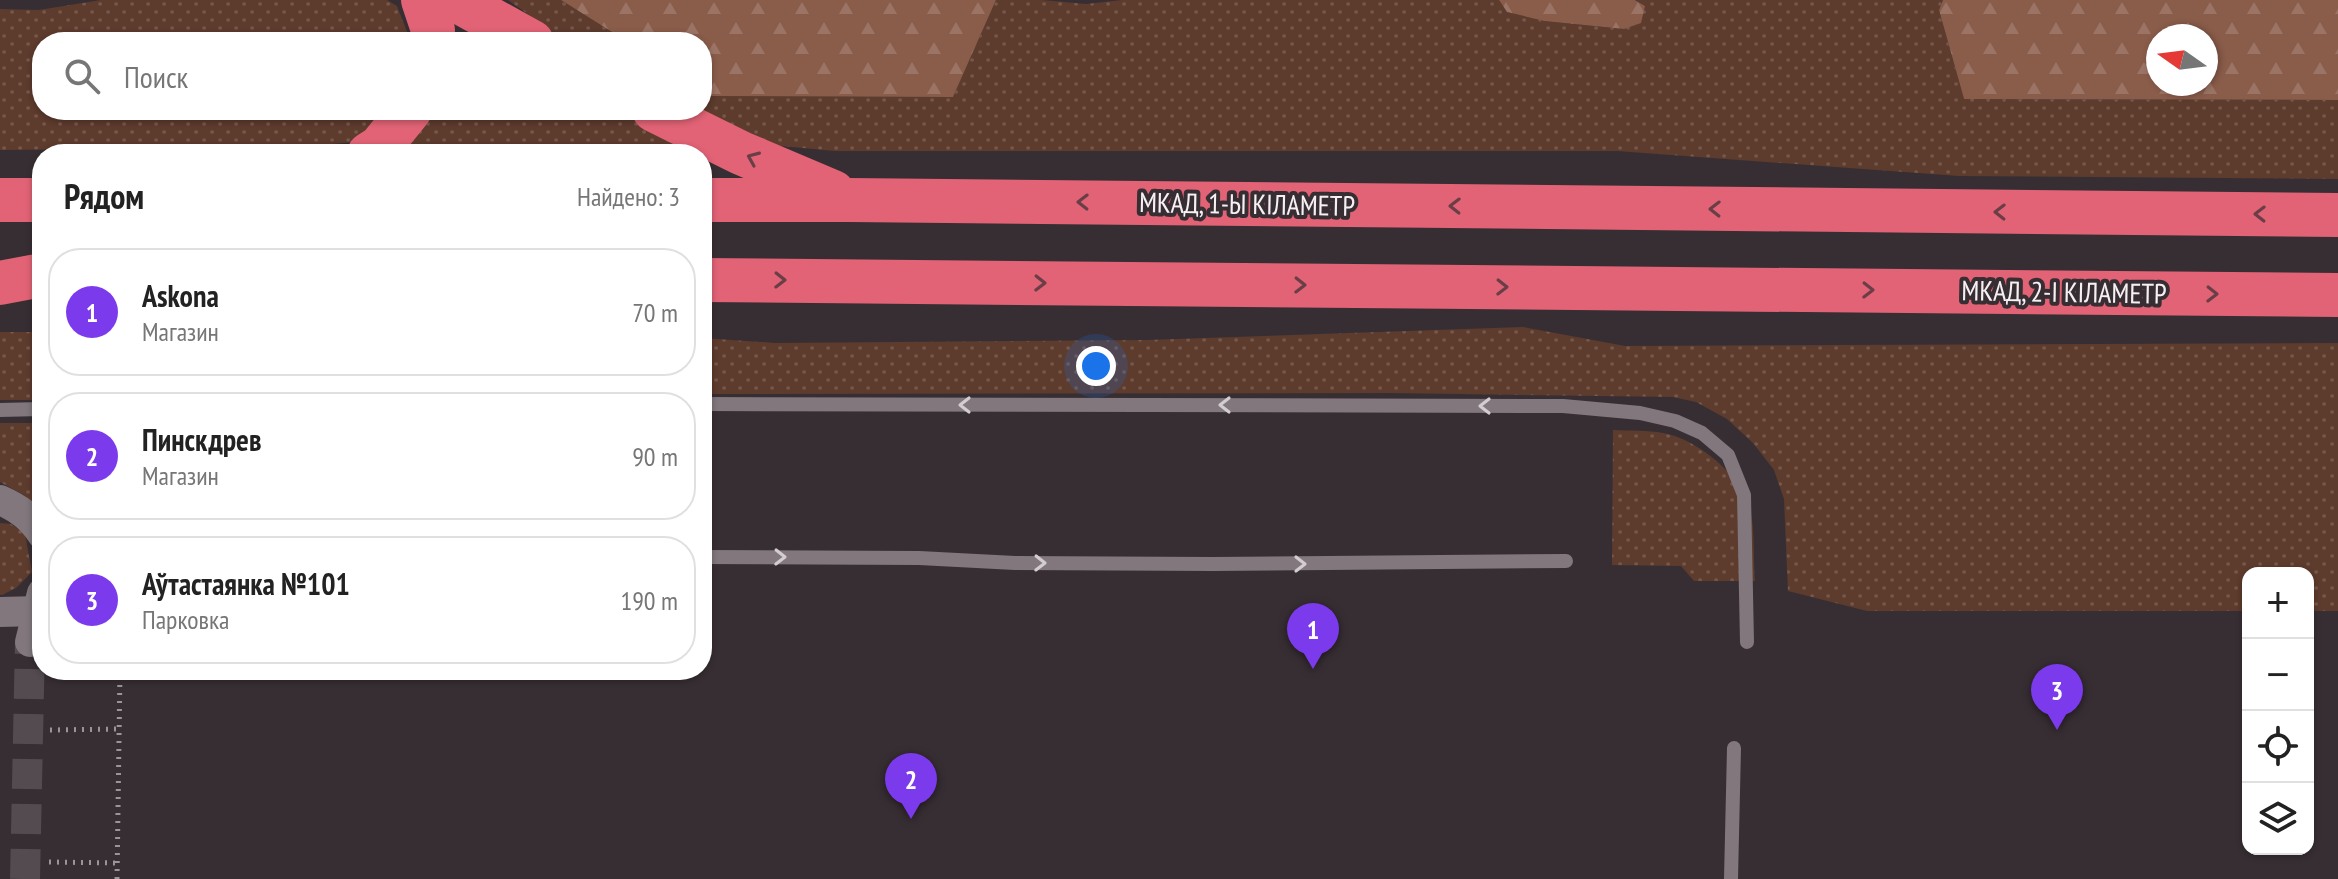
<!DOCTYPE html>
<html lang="ru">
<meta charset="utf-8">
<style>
:root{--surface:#fff;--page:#f2f2f2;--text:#222;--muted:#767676;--line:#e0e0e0;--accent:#7c3aed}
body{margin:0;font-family:"PT Sans Narrow",sans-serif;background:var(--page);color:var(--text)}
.controls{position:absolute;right:24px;bottom:24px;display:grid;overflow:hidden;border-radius:16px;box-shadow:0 2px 6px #0004}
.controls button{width:72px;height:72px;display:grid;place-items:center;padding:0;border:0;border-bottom:2px solid var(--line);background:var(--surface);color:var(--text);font:40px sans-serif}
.compass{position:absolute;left:2146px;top:24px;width:72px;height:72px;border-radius:50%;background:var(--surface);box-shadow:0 2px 6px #0004;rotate:284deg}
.you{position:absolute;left:1096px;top:366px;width:28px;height:28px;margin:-20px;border:6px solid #fff;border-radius:50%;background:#1a73e8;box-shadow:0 0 0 12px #1a73e833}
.badge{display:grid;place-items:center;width:52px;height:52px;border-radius:50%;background:var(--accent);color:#fff;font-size:26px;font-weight:700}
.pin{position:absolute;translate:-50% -66px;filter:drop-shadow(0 2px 4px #0008)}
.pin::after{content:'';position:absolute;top:42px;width:28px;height:24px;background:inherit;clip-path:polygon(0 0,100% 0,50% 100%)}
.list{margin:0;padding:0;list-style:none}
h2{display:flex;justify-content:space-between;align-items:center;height:104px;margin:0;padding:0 32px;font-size:34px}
h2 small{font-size:26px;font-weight:400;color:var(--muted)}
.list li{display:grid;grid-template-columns:52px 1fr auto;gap:24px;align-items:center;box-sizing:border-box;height:128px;margin:0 16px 16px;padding:0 16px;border:2px solid var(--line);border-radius:32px}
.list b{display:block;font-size:30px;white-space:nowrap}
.list p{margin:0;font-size:26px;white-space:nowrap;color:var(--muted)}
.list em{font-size:26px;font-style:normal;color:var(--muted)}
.icon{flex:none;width:44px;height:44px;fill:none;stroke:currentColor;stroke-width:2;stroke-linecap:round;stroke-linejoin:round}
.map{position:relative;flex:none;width:2338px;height:879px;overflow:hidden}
.search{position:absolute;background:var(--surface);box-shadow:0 2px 6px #0004;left:32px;top:32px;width:680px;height:88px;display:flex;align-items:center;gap:20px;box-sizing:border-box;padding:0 28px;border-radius:32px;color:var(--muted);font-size:30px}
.panel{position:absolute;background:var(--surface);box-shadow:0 2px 6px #0004;left:32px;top:144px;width:680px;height:536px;border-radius:32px}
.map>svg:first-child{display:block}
</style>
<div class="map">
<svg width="2338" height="879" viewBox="0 0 2338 879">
<defs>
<pattern id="grass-dots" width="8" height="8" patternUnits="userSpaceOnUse" patternTransform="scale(2)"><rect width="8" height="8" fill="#5d3b2d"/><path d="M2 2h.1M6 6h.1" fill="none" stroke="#75584c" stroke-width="1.8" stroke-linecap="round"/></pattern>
<pattern id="forest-firs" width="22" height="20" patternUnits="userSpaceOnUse" patternTransform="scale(2)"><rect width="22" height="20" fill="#8a5c4a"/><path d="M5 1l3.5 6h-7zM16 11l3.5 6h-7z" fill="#9b7465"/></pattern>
</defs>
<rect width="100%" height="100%" fill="#372e33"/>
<!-- grass -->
<g fill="url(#grass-dots)">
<path d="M101,0H387L397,6L411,42H42V110H395L354,142L300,147L0,150V9L39,10Z"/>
<path d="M508,0H561L628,42H567Z"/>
<path d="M996,0H1042L1086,4L1122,0H1499L1507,12L1544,21L1624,29L1645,6L1636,0H1943L1939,10L1964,99L2338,100V179L1959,176L1617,151H835L771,145L702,110V90L712,96L953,97Z"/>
<path d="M433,110H623L693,148L697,154H399L422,128Z"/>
<path d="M1523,327L1625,346L2338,343V611H2308V573H2248V611H1867L1788,591L1784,499L1774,470L1753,443L1727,419L1696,402L1673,397L1392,393L702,394V338L776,343L1147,340Z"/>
<rect x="0" y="332" width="42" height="68"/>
<path d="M0,423H42V511L24,495L0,482Z"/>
<path d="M1613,430C1629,431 1647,430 1663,433C1698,439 1744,477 1751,513C1755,535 1753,559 1755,581H1694L1681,566L1612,565Z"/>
<path d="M0,523L11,524L25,534L32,572L16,588L2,595H0Z"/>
</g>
<!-- forest -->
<g fill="url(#forest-firs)" fill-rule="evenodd">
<path d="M561,0H996L953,97L711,96L702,90V42H628Z"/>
<path d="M1499,0H1635L1645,6L1641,23L1624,29L1544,21L1507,12Z"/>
<path d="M1943,0H2338V100L1964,99L1939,10ZM2206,36V84H2158V36Z"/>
</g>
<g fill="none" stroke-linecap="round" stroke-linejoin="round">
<!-- street-tunnel -->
<path stroke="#544b50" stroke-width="30" stroke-dasharray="30 15" stroke-linecap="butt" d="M25,879L30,642"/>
<!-- path -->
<g stroke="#9c9498" stroke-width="5" stroke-dasharray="2 6" stroke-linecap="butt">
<path d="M50,730L119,729"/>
<path d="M49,862L117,863"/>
<path d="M117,879L120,670"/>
</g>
<!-- lane -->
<g stroke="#81777d" stroke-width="14">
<path d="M702,404L1563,406L1640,413L1675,421L1702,433L1728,455L1744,495L1747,642"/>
<path d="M0,410L42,409"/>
<path d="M702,557L919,558L1015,563L1213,564L1566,561"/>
<path d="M1731,879L1734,748"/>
</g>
<!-- street -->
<g stroke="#81777d" stroke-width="30">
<path d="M0,500C18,508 31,517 42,534"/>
<path d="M0,612L38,611"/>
<path d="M30,642L42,593"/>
</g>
<!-- highway -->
<g stroke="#e16375" stroke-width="44">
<path d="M423,0L433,30L431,42"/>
<path d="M456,0L532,42"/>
<path d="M654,110L741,153L833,192"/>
<path d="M369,154L380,147L410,110"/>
<path d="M0,200H42"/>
<path d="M702,200H850L2338,215"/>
<path d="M702,280L2338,295"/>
<path d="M0,283L42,275"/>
</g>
</g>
<!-- one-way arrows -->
<defs><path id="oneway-chevron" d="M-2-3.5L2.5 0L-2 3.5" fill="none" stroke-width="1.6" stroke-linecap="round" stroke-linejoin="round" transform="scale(2)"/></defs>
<g stroke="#6a3e47">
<use href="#oneway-chevron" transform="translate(753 158) rotate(-157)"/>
<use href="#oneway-chevron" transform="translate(1083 202) rotate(-179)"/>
<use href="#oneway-chevron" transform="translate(1455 206) rotate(-179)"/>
<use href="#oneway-chevron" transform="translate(1715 209) rotate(-179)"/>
<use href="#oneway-chevron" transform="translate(2000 212) rotate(-179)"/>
<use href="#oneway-chevron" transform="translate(2260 214) rotate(-179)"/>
<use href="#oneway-chevron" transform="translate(780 280) rotate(1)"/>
<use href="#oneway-chevron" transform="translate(1040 283) rotate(1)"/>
<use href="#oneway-chevron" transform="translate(1300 285) rotate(1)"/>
<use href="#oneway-chevron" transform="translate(1502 287) rotate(1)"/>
<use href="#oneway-chevron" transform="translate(1868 290) rotate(1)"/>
<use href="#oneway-chevron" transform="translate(2212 294) rotate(1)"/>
</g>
<g stroke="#d3ccd0">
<use href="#oneway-chevron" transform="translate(965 405) rotate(-180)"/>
<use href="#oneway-chevron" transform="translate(1225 405) rotate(-180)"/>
<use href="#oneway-chevron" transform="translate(1485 406) rotate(-180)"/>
<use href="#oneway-chevron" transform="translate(780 557) rotate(1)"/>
<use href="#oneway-chevron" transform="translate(1040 563) rotate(1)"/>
<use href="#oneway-chevron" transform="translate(1300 564)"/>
</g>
<g text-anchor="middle" stroke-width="8" stroke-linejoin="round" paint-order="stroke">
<!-- street labels -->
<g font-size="28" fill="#f6f0f3" stroke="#372e33">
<text transform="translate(1247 204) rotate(1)" y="10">МКАД, 1-Ы КІЛАМЕТР</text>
<text transform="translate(2064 292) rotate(1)" y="10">МКАД, 2-І КІЛАМЕТР</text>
</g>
</g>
</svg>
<div class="controls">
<button>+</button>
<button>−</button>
<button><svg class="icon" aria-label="locate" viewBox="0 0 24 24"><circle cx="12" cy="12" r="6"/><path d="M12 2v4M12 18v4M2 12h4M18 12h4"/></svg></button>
<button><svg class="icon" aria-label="layers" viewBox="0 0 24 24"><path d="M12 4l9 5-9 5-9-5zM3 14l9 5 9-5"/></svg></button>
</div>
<svg class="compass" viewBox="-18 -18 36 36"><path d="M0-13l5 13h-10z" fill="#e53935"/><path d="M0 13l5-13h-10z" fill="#767676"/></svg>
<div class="you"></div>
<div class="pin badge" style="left:1313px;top:669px">1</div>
<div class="pin badge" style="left:911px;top:819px">2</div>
<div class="pin badge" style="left:2057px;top:730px">3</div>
<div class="search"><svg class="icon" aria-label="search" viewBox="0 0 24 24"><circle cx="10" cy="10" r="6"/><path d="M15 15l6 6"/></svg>Поиск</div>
<section class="panel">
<h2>Рядом<small>Найдено: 3</small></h2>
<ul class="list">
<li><span class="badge">1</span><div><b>Askona</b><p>Магазин</p></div><em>70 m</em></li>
<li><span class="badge">2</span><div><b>Пинскдрев</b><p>Магазин</p></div><em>90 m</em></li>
<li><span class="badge">3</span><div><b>Аўтастаянка №101</b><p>Парковка</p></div><em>190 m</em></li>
</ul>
</section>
</div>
